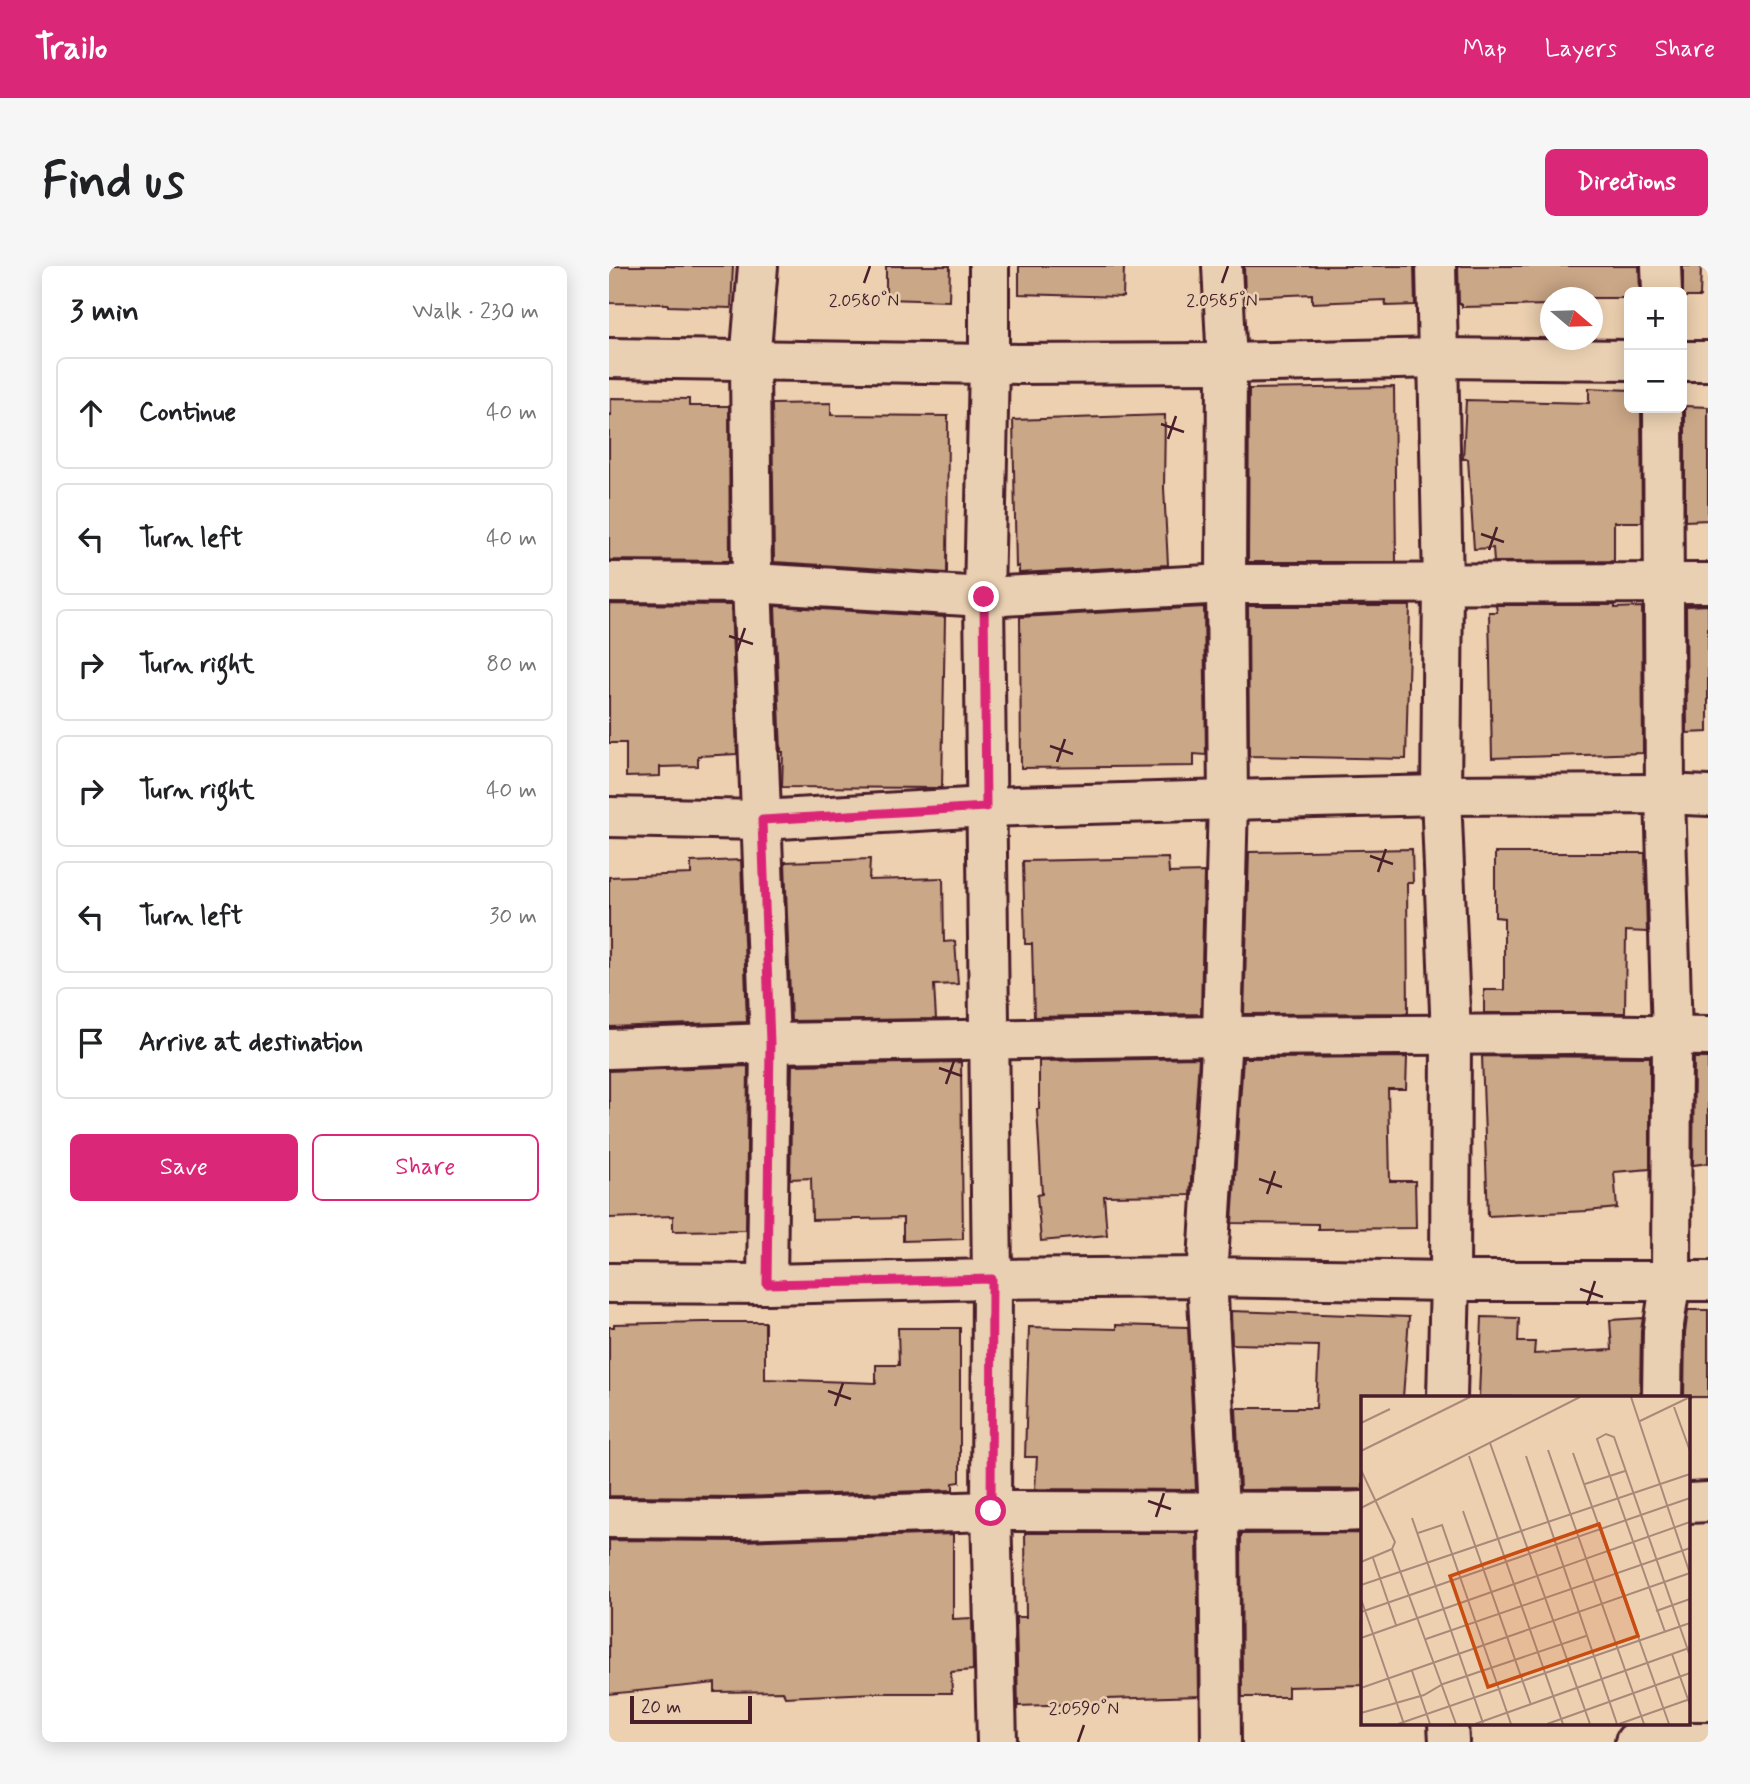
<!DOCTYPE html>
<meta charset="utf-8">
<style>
:root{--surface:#fff;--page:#f6f6f6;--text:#202124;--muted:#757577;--line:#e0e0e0;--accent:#db2777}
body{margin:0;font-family:Mynerve,sans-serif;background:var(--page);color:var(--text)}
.controls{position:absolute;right:21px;top:21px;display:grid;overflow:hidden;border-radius:10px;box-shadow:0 4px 18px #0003}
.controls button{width:63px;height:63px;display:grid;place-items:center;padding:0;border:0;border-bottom:2px solid var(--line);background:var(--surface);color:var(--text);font:35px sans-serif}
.compass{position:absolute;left:931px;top:21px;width:63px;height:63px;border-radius:50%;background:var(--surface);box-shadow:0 4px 18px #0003;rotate:109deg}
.scale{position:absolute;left:21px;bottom:18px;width:122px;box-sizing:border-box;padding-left:7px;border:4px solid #4a1f2b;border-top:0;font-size:19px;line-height:24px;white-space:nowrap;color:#4a1f2b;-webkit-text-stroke:5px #ead0b2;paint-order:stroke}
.stop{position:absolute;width:21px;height:21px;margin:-16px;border:5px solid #db2777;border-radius:50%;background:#fff}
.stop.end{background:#db2777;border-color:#fff;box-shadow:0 2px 7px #0008}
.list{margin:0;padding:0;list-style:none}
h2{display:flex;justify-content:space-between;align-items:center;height:91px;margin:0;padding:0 28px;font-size:30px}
h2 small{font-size:23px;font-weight:400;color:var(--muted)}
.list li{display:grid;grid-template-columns:46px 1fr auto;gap:21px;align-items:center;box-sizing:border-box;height:112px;margin:0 14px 14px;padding:0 14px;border:2px solid var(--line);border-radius:10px}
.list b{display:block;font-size:26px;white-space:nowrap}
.list em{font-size:23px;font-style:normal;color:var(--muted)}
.actions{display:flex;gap:14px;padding:21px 28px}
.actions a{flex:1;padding:16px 0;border:2px solid var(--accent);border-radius:10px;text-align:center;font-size:24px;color:var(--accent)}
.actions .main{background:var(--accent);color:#fff}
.icon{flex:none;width:38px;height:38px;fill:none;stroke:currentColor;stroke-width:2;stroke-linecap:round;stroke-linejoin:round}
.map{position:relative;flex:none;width:1099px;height:1476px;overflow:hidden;border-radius:10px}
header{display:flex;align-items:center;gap:42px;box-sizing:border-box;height:98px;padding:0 35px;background:var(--accent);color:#fff}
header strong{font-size:33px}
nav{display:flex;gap:38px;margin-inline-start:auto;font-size:24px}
.intro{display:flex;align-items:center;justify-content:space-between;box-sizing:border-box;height:168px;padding:0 42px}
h1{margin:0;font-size:49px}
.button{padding:18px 32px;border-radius:10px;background:var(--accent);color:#fff;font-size:24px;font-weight:700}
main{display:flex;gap:42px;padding:0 42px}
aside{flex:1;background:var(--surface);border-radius:10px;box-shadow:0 4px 18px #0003}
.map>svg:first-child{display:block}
</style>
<header>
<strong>Trailo</strong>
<nav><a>Map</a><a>Layers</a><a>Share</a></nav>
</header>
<div class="intro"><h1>Find us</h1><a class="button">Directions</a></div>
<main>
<aside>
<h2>3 min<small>Walk · 230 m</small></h2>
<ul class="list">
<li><svg class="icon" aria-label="ahead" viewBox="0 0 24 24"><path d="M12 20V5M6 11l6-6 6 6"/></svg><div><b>Continue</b></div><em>40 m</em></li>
<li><svg class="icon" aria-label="left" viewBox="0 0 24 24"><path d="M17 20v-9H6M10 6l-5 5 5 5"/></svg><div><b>Turn left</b></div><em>40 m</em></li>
<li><svg class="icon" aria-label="right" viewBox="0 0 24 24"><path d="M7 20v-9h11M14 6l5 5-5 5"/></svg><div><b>Turn right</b></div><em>80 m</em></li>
<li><svg class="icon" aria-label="right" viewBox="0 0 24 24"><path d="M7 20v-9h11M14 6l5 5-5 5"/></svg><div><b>Turn right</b></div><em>40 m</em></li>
<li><svg class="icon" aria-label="left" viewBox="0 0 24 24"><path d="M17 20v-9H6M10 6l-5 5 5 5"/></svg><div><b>Turn left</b></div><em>30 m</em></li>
<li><svg class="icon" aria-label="arrive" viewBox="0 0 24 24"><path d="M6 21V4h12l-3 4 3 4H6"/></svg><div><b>Arrive at destination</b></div></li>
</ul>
<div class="actions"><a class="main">Save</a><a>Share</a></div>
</aside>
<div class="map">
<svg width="1099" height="1476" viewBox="0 0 1099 1476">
<rect width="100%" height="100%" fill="#ecd0af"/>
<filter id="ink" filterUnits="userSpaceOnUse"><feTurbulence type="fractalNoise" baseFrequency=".0143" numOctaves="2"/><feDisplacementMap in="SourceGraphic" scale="14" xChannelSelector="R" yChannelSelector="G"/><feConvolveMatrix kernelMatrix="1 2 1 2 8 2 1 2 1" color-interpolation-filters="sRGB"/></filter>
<g filter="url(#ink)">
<!-- building -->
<g fill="#caa787" stroke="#4a1f2b" stroke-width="2">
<path d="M0,0H124L122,42L59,40V38L0,37Z"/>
<path d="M277,0H341L340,35L277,33Z"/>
<path d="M410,0H515L514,31L410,28Z"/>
<path d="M635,0H805L806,39L777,40L776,34L703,37V28L636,31Z"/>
<path d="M849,0H1030L1031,26H1020V32H942V39L853,41V38H850Z"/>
<path d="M1074,0H1092L1091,31H1074Z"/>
<path d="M785,121L787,296H639L640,123Z"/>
<path d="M980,122L1020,124V142H1032L1033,256H1005V295L885,296L884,282L865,283L859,193H854L857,134L980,137Z"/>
<path d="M2,132L80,133V140H120L121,295L0,294V150H2Z"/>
<path d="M222,137V149L339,150L338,307L165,296L163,138Z"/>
<path d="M1076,140L1099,141V254L1076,255Z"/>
<path d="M556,149L555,222L559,299L410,307V300L407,301L404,154Z"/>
<path d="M0,338L122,339L128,488L89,490V500L51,501V510L17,511V477H0Z"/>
<path d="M887,339H1006V342L1033,341L1034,487L883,492L880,346H888Z"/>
<path d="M1099,339V466L1078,467L1077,340Z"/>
<path d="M166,340L336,351L333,522L173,521L174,486H172Z"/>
<path d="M639,340H801L797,493L640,490Z"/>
<path d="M595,341L597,489L585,488V500L412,502L411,351Z"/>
<path d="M803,583L804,617H798L799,747L635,748L640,586Z"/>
<path d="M886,587H1036L1038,666L1017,665L1016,747H875V724H895V652L886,651Z"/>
<path d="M559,592L560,607L595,606L592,748L425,751L423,678H416L414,595Z"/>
<path d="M261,593L260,614L334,612L335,676L346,675L349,718L325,719L327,753L182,755L176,596Z"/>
<path d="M132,594L138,756L0,761V611L82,608V596Z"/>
<path d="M873,790L1041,791V903L1005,906L1008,942L978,945L879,950Z"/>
<path d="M798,791L797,823H779L781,915H806L807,962L709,963V958L623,957L634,792Z"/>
<path d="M590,792L581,929L495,930L498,969L432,975L428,929L433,928L428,843H430V795Z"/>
<path d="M1085,792H1099V897L1084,899Z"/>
<path d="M352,796L354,973L294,975V952L203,954L202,912L181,913L183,799Z"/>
<path d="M139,800L137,964L64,965V950L0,952V805Z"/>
<path d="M1079,1044H1099V1131H1075L1076,1067Z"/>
<path d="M622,1045L800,1051L794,1131H754V1223L631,1224L627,1142H707L710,1080L623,1078Z"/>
<path d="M873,1051L910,1052L909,1076H926L925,1088L1003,1084L1001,1054L1034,1052L1032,1064L1031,1131H870Z"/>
<path d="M94,1056H156V1113L267,1117V1099H290L289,1062H351V1216L344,1217V1224L129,1231L0,1230V1061H5V1058Z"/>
<path d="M507,1059L579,1061L587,1224L426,1223L428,1191H416L420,1061L507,1063Z"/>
<path d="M416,1267H588L590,1430L498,1433V1437L409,1440L407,1351H417Z"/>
<path d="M754,1267V1419L679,1421V1431H633L632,1268Z"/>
<path d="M344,1268V1353L363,1352L364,1404L342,1406L343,1427H264L176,1431L174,1425L106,1426V1417L0,1428V1274L129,1275Z"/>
</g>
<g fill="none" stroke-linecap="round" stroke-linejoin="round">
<!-- street casing -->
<g stroke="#4a1f2b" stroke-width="44">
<g id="street">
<path d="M149,0L141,96L143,317L161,777L158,1018"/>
<path d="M380,0V98L375,331L383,1013L382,1245L388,1476"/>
<path d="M827,0L834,318L832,529L842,769L841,1015L838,1131"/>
<path d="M1052,0L1053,26"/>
<path d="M0,92L380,98L618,97L829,92L1020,94"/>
<path d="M1073,95H1099"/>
<path d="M0,316L143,317L375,331L617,318L1099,317"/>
<path d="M0,551L153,554L377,541L619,534L832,529L1056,528L1099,530"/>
<path d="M0,783L161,777L613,770L962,768L1099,770"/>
<path d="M0,1017L158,1018L383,1013L598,1011L841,1015H1099"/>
<path d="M1053,1131L1054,1065L1062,1013L1063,770L1056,528L1054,142"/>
<path d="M1080,1237L1099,1236"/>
<path d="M0,1252L129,1253L382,1245L730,1246L754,1245"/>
<path d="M839,1457L840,1476"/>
<path d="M612,1476L610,1245L598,1011L613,770L619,534L617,318L618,97L613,0"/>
<path d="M1026,1476H1099"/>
</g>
</g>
<!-- street -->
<use href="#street" stroke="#ead0b2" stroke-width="38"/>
</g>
</g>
<g fill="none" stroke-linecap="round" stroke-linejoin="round" filter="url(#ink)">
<!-- route -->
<path stroke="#db2777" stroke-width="9" d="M375,331L377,541L153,554L161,777L158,1018L383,1013L382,1245"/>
</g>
<!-- ticks -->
<path fill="none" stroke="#4a1f2b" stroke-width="2.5" d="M255,17L261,0M613,17L619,0M552,158L575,166M559,173L567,150M872,268L895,276M880,284L888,261M120,370L144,378M128,385L136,362M441,480L464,488M448,496L456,473M761,590L784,598M769,606L777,583M330,802L353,810M337,818L345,795M650,913L673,921M658,928L666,905M971,1023L994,1031M978,1039L986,1015M219,1125L242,1133M226,1140L234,1117M539,1235L562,1243M547,1251L555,1227M469,1476L475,1459"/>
<!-- overview -->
<g transform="translate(752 1130)">
<rect width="329" height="329" fill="#ecd0af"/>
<path fill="none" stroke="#ab897a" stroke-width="2" d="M270,1L329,178M313,11L329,55M279,25L329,1M0,27L29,13M129,47L229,328M187,54L283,328M0,55L109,1M212,57L308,328M108,60L202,328M165,60L256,328M0,74L34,146L31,153L95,328M224,88L264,75M0,112L219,1M102,115L170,309M51,122L122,327M57,137L81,129L150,328M12,162L35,229M0,166L31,153M0,189L329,78M0,203L43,328M295,215L329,203M0,216L329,102M304,236L238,49L236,43L245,38L253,41L329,260M0,242L329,126M65,243L329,152M311,258L329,309M51,275L69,328M0,292L329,177M0,317L63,299L82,288L225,240M37,328L329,227M114,328L328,252M186,328L329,277M258,328L329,303"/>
<path fill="#c84d12" fill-opacity="0.15" stroke="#c84d12" stroke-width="3.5" d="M238,128L277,240L127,291L89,180Z"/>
<rect width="329" height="329" fill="none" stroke="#4a1f2b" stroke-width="3.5"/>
</g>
<g font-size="18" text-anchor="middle" fill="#4a1f2b" stroke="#ead0b2" stroke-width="5" stroke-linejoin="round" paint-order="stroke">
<text x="255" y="40">2.0580°N</text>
<text x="613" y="40">2.0585°N</text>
<text x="475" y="1448">2.0590°N</text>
</g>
</svg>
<div class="controls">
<button>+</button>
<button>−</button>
</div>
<svg class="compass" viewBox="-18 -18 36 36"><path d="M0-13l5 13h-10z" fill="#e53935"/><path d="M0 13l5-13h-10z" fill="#757577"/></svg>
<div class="scale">20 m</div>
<div class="stop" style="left:382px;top:1245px"></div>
<div class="stop end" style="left:375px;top:331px"></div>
</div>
</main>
